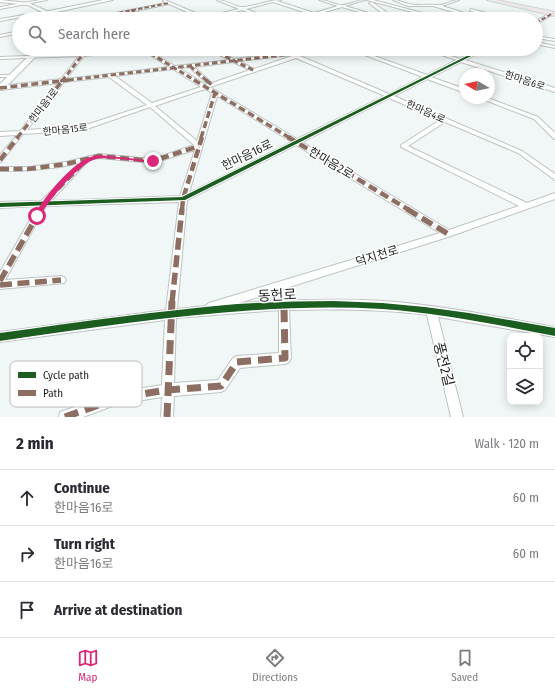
<!DOCTYPE html>
<meta charset="utf-8">
<style>
:root{--surface:#fff;--page:#f2f2f3;--text:#2b2b33;--muted:#7c7c81;--line:#e1e1e2;--accent:#db2777}
body{margin:0;font-family:"Fira Sans Condensed","Noto Sans KR",sans-serif;background:var(--page);color:var(--text)}
.controls{position:absolute;right:12px;bottom:12px;display:grid;overflow:hidden;border-radius:8px;box-shadow:0 2px 10px #0003}
.controls button{width:36px;height:36px;display:grid;place-items:center;padding:0;border:0;border-bottom:1px solid var(--line);background:var(--surface);color:var(--text);font:20px sans-serif}
.compass{position:absolute;left:459px;top:68px;width:36px;height:36px;border-radius:50%;background:var(--surface);box-shadow:0 2px 10px #0003;rotate:279deg}
.stop{position:absolute;width:12px;height:12px;margin:-9px;border:3px solid #db2777;border-radius:50%;background:#fff}
.stop.end{background:#db2777;border-color:#fff;box-shadow:0 1px 4px #0008}
.list{margin:0;padding:0;list-style:none}
h2{display:flex;justify-content:space-between;align-items:center;height:52px;margin:0;padding:0 16px;font-size:17px}
h2 small{font-size:13px;font-weight:400;color:var(--muted)}
.list li{display:grid;grid-template-columns:26px 1fr auto;gap:12px;align-items:center;box-sizing:border-box;height:56px;padding:0 16px;border-top:1px solid var(--line)}
.list b{display:block;font-size:15px;white-space:nowrap}
.list p{margin:0;font-size:13px;white-space:nowrap;color:var(--muted)}
.list em{font-size:13px;font-style:normal;color:var(--muted)}
.icon{flex:none;width:22px;height:22px;fill:none;stroke:currentColor;stroke-width:2;stroke-linecap:round;stroke-linejoin:round}
.map{position:relative;flex:none;width:555px;height:417px;overflow:hidden}
.search{position:absolute;background:var(--surface);box-shadow:0 2px 10px #0003;left:12px;right:12px;top:12px;height:44px;display:flex;align-items:center;gap:10px;box-sizing:border-box;padding:0 14px;border-radius:22px;color:var(--muted);font-size:15px}
.sheet{height:220px;background:var(--surface)}
nav{display:flex;justify-content:space-around;align-items:center;box-sizing:border-box;height:56px;border-top:1px solid var(--line);background:var(--surface);font-size:11px;color:var(--muted)}
nav a{display:grid;justify-items:center;gap:2px}
nav .on{color:var(--accent)}
.map>svg:first-child{display:block}
</style>
<div class="map">
<svg width="555" height="417" viewBox="0 0 555 417">
<rect width="100%" height="100%" fill="#f0f7f6"/>
<g fill="none" stroke-linecap="round" stroke-linejoin="round">
<!-- minor casing -->
<g stroke="#bec3c2" stroke-width="2">
<g id="minor">
<path d="M40,0H47L0,9V7Z"/>
<path d="M165,0L205,17L239,9L217,0C227,0 236,8 244,7C257,6 268,0 281,0L277,1L314,13L338,6L319,0C327,0 335,5 342,5C350,5 357,0 365,0L345,6L389,19H383L342,7L318,14L333,19C326,19 320,15 314,15C307,15 301,19 294,19L310,14L273,2L246,9L272,19H267L242,10L209,19H199L201,18L169,4L135,11L151,19C143,19 137,12 130,12C116,12 100,19 85,19L166,3L163,1Z"/>
<path d="M367,0H373L446,19C437,19 430,15 421,14C416,14 411,17 406,19C392,22 379,11 369,3L372,2L389,14L401,18L416,13Z"/>
<path d="M393,0C399,0 403,3 409,4C418,6 428,4 437,5C444,6 451,0 459,0L442,6L484,19H478L433,6H408Z"/>
<path d="M471,9L498,16L499,17L495,19H489L493,17L470,11Z"/>
<path d="M552,12L555,13L536,24V21Z"/>
<path d="M19,31V33L0,37V35Z"/>
<path d="M536,36L555,39V41L536,38Z"/>
<path d="M536,42L555,46V48L536,44Z"/>
<path d="M85,49H89L86,53L127,49H146L175,66L229,60L208,49H213L234,59L286,53L278,49H284L297,54L313,49H319L300,56L389,94L423,77L349,49H355L427,75L457,60L423,49H429L460,59L480,49H485L465,60L555,88V92L461,62L431,77L465,89V93L427,79L394,96L522,151L555,174V180L518,153L445,122L408,146L527,203L555,193V199L451,236L239,303C287,300 335,298 383,301C441,305 498,317 555,327V337L438,317L463,417H451L427,315C381,309 335,309 289,310L291,358L289,362L285,364L240,368L225,390L221,392L174,396L173,417H161L162,397L118,404L83,417H59L60,412L118,392L162,385L165,320L0,342V332L166,310L179,202L46,206L5,280L61,276L64,277L66,280L64,283L0,289V272L38,206L0,208V202L41,201L80,163C54,169 27,171 0,171V167H28L66,162L99,154L153,159L194,145L150,107L84,130L23,134L2,161L0,162V155L17,135L0,136V132L20,131L58,83L0,90V86L61,79L79,56L0,59V57L81,54ZM141,49L169,67L66,79L84,56ZM291,55L292,56L254,69L239,61ZM296,58L385,96L297,139L210,87ZM233,62L250,70L212,83L194,67ZM189,67L208,84L206,85L179,68ZM173,69L201,87L152,103L115,76ZM109,77L147,105L83,126L27,130L64,82ZM205,89L212,93L197,141L155,106ZM217,96L292,142L189,193ZM389,98L440,120L401,145V147L519,206L449,230L302,142ZM296,145L440,233L209,303L205,306L177,309L187,200ZM195,150L180,196L51,201L89,160L99,158L153,163ZM279,310V353L237,356L233,358L218,380L174,383L176,318Z"/>
<path d="M0,75H12L14,76L12,77H0Z"/>
<path d="M480,98H488L538,117L555,133V139L553,138L534,119Z"/>
</g>
</g>
<!-- tertiary casing -->
<g stroke="#bec3c2" stroke-width="2">
<path id="tertiary" d="M0,0L29,3L49,12L0,21V19L42,12L28,5L0,2Z"/>
</g>
<!-- secondary casing -->
<g stroke="#bec3c2" stroke-width="2">
<g id="secondary">
<path d="M103,0H113L47,14L44,12Z"/>
<path d="M36,49H43L3,90H0V84Z"/>
</g>
</g>
<!-- primary casing -->
<g stroke="#d0d3d3" stroke-width="2">
<path id="primary" d="M487,0H497L555,12V16Z"/>
</g>
<!-- minor -->
<use href="#minor" fill="#fdfefe" fill-rule="evenodd"/>
<!-- tertiary -->
<use href="#tertiary" fill="#fdfefe" fill-rule="evenodd"/>
<!-- secondary -->
<use href="#secondary" fill="#fdfefe" fill-rule="evenodd"/>
<!-- primary -->
<use href="#primary" fill="#ece7e8" fill-rule="evenodd"/>
<!-- quiet-far5 -->
<g stroke="#8d6e63" stroke-width="2" stroke-dasharray="4.5 2" stroke-linecap="butt">
<path d="M131,10L149,19"/>
<path d="M87,19L169,3"/>
<path d="M536,23L553,13"/>
</g>
<!-- quiet-far4 -->
<g stroke="#8d6e63" stroke-width="3" stroke-dasharray="5.5 3" stroke-linecap="butt">
<path d="M143,49L196,81"/>
<path d="M210,49L255,71"/>
<path d="M190,66L207,81"/>
<path d="M60,81L291,54"/>
<path d="M62,81L87,49"/>
</g>
<!-- quiet-far3 -->
<g stroke="#8d6e63" stroke-width="3.5" stroke-dasharray="7 3.5" stroke-linecap="butt">
<path d="M194,80L290,138"/>
<path d="M206,80L212,85"/>
<path d="M0,88L69,80"/>
<path d="M17,138L63,80"/>
<path d="M201,138L215,93"/>
</g>
<!-- quiet-far2 -->
<g stroke="#8d6e63" stroke-width="4.5" stroke-dasharray="9 4.5" stroke-linecap="butt">
<path d="M288,137L409,210"/>
<path d="M0,160L18,137"/>
<path d="M0,169H28L66,164L99,156L153,161L199,146"/>
<path d="M40,210L44,203L86,160"/>
<path d="M182,210L183,199L202,137"/>
</g>
<!-- quiet-far1 -->
<g stroke="#8d6e63" stroke-width="5.5" stroke-dasharray="12 5.5" stroke-linecap="butt">
<path d="M407,209L448,234"/>
<path d="M0,281L41,209"/>
<path d="M0,285L61,280"/>
<path d="M172,302L182,209"/>
</g>
<!-- quiet -->
<g stroke="#8d6e63" stroke-width="7" stroke-dasharray="14 7" stroke-linecap="butt">
<path d="M65,417L118,398L167,390L221,386L237,362L285,358L284,307"/>
<path d="M167,417L172,301"/>
</g>
<!-- cycleway casing -->
<g stroke="#fff" stroke-width="2">
<g id="cycleway">
<path d="M481,49H485L185,200L0,207V203L182,197Z"/>
<path d="M334,301L382,303L425,307L469,313L555,328V336C498,325 440,313 382,309C254,302 126,323 0,341V333C79,322 158,311 237,304C270,302 302,301 334,301Z"/>
</g>
</g>
<!-- cycleway -->
<use href="#cycleway" fill="#1b5e20" fill-rule="evenodd"/>
</g>
<!-- route -->
<path fill="#db2777" d="M99,155L156,161L153,163C136,161 118,158 100,158C81,159 49,201 39,217H35L34,216C44,197 66,171 84,160C88,157 94,156 99,155Z"/>
<g text-anchor="middle" stroke-width="3" stroke-linejoin="round" paint-order="stroke">
<!-- far-street labels -->
<g font-size="10" fill="#1b1f1f" stroke="#fff">
<text transform="translate(525 80) rotate(18)" y="4">한마음6로</text>
<text transform="translate(43 105) rotate(-52)" y="4">한마음1로</text>
<text transform="translate(426 111) rotate(24)" y="4">한마음4로</text>
<text transform="translate(65 129) rotate(-6)" y="4">한마음15로</text>
</g>
<!-- street labels -->
<g font-size="12" fill="#1b1f1f" stroke="#fff">
<text transform="translate(247 155) rotate(-26)" y="4">한마음16로</text>
<text transform="translate(331 163) rotate(31)" y="4">한마음2로</text>
<text transform="translate(377 256) rotate(-17)" y="4">덕지천로</text>
</g>
<!-- near-street labels -->
<g font-size="14" fill="#1b1f1f" stroke="#fff">
<text transform="translate(277 295) rotate(-3)" y="5">동헌로</text>
<text transform="translate(444 364) rotate(76)" y="5">풍전2길</text>
</g>
</g>
<!-- legend -->
<rect x="10" y="361" width="132" height="46" rx="6" fill="#fff" stroke="#bbbcbc" stroke-width="1"/>
<rect x="18" y="372" width="18" height="6" fill="#1b5e20"/>
<rect x="18" y="390" width="18" height="6" fill="#8d6e63"/>
<g font-size="11" fill="#1b1f1f">
<text x="43" y="379">Cycle path</text>
<text x="43" y="397">Path</text>
</g>
</svg>
<div class="controls">
<button><svg class="icon" aria-label="locate" viewBox="0 0 24 24"><circle cx="12" cy="12" r="6"/><path d="M12 2v4M12 18v4M2 12h4M18 12h4"/></svg></button>
<button><svg class="icon" aria-label="layers" viewBox="0 0 24 24"><path d="M12 4l9 5-9 5-9-5zM3 14l9 5 9-5"/></svg></button>
</div>
<svg class="compass" viewBox="-18 -18 36 36"><path d="M0-13l5 13h-10z" fill="#e53935"/><path d="M0 13l5-13h-10z" fill="#7c7c81"/></svg>
<div class="stop" style="left:37px;top:216px"></div>
<div class="stop end" style="left:153px;top:161px"></div>
<div class="search"><svg class="icon" aria-label="search" viewBox="0 0 24 24"><circle cx="10" cy="10" r="6"/><path d="M15 15l6 6"/></svg>Search here</div>
</div>
<section class="sheet">
<h2>2 min<small>Walk · 120 m</small></h2>
<ul class="list">
<li><svg class="icon" aria-label="ahead" viewBox="0 0 24 24"><path d="M12 20V5M6 11l6-6 6 6"/></svg><div><b>Continue</b><p>한마음16로</p></div><em>60 m</em></li>
<li><svg class="icon" aria-label="right" viewBox="0 0 24 24"><path d="M7 20v-9h11M14 6l5 5-5 5"/></svg><div><b>Turn right</b><p>한마음16로</p></div><em>60 m</em></li>
<li><svg class="icon" aria-label="arrive" viewBox="0 0 24 24"><path d="M6 21V4h12l-3 4 3 4H6"/></svg><div><b>Arrive at destination</b></div></li>
</ul>
</section>
<nav>
<a class="on"><svg class="icon" aria-label="map" viewBox="0 0 24 24"><path d="M3 6l6-2 6 2 6-2v14l-6 2-6-2-6 2zM9 4v14M15 6v14"/></svg>Map</a>
<a><svg class="icon" aria-label="directions" viewBox="0 0 24 24"><path d="M12 3l9 9-9 9-9-9zM9 14v-3h6M13 9l2 2-2 2"/></svg>Directions</a>
<a><svg class="icon" aria-label="saved" viewBox="0 0 24 24"><path d="M7 4h10v16l-5-4-5 4z"/></svg>Saved</a>
</nav>
